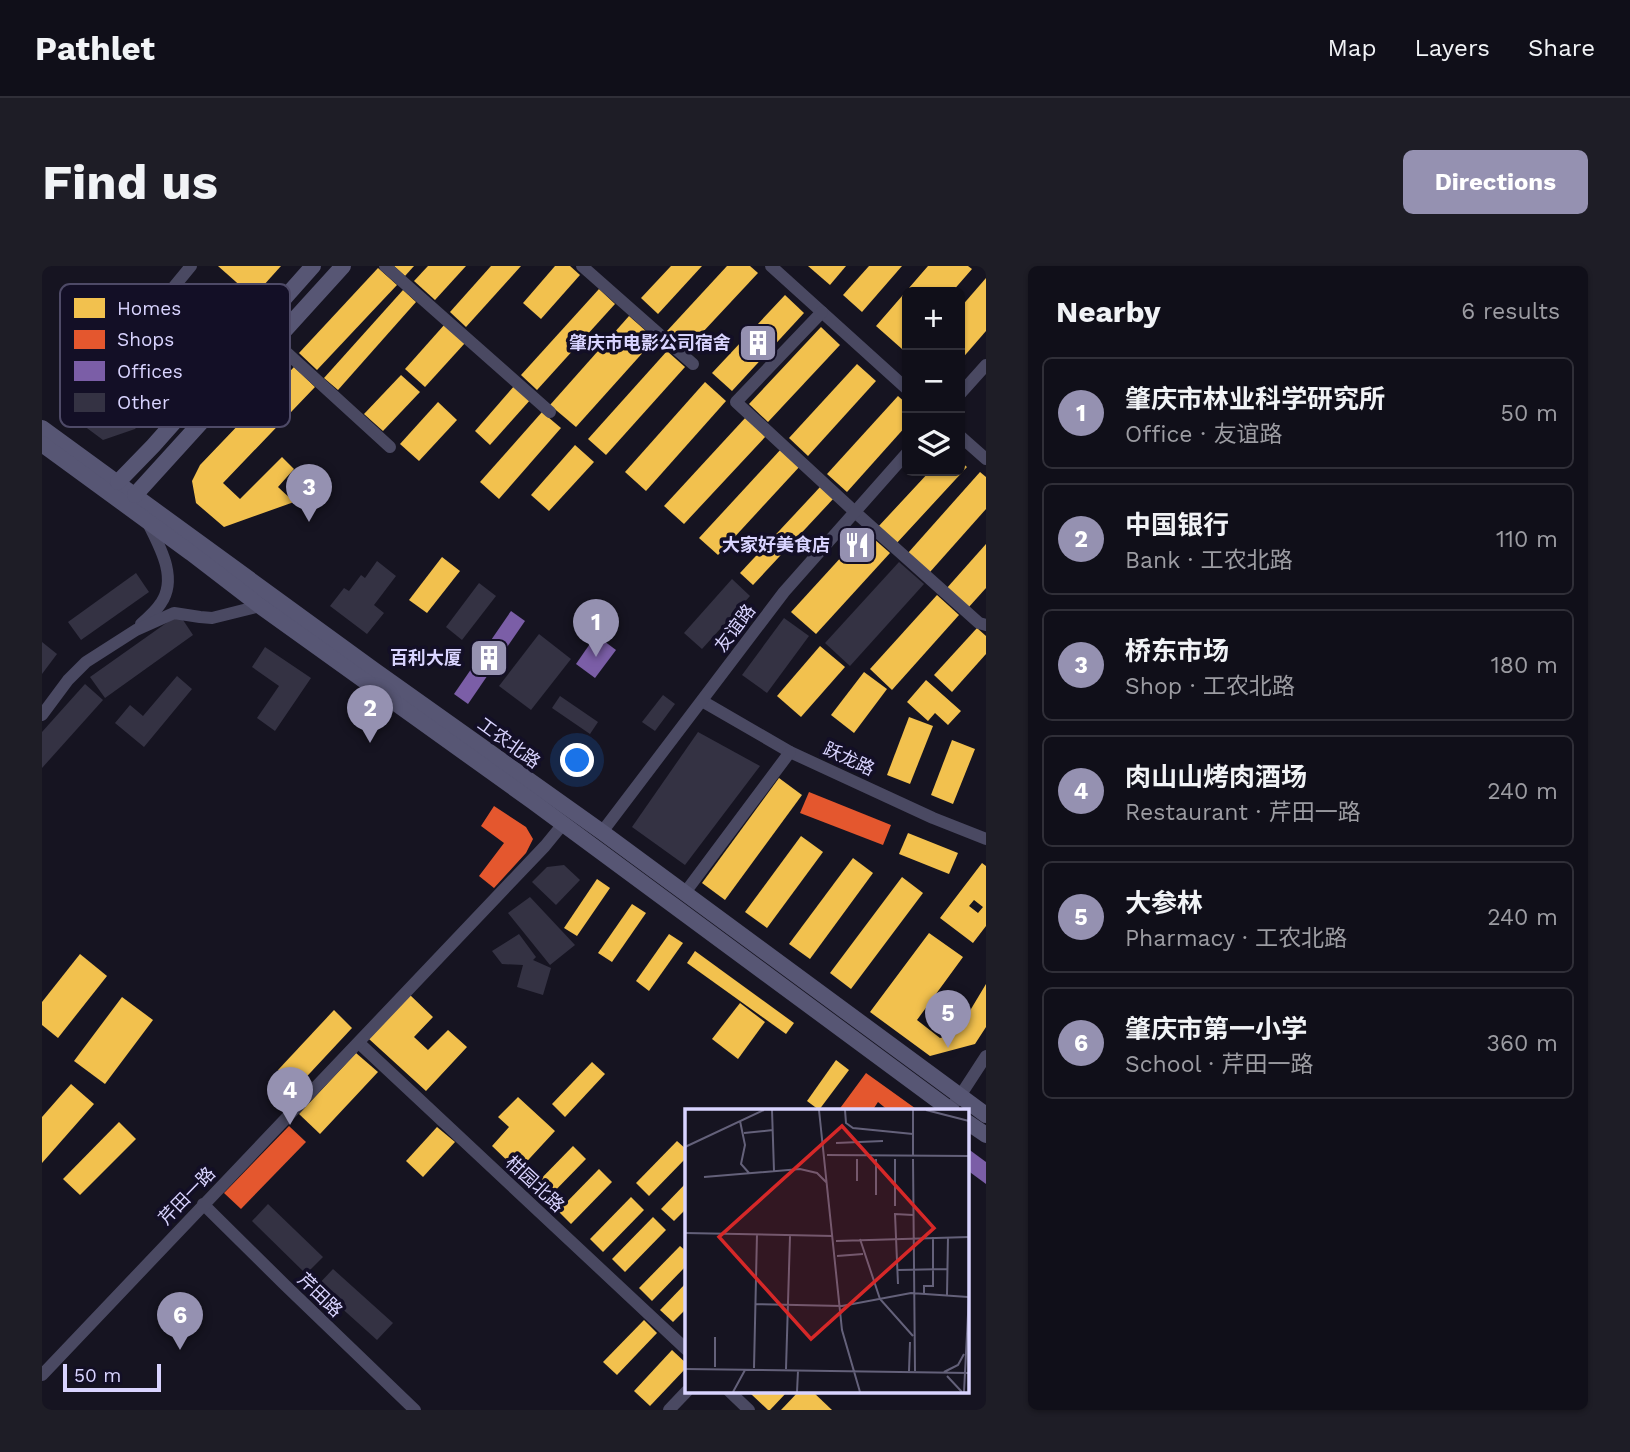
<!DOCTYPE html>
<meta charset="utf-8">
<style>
:root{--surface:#100f19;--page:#1e1d26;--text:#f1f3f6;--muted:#9c9ca2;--line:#302f38;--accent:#9591b1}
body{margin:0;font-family:"Work Sans","Noto Sans SC",sans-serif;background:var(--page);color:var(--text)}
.controls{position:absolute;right:21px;top:21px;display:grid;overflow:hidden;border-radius:10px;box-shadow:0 2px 5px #0004}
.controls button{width:63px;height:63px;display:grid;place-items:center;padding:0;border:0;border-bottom:2px solid var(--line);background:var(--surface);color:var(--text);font:35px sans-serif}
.scale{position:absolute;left:21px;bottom:18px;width:98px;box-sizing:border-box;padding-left:7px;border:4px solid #d9d4ff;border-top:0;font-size:19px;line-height:24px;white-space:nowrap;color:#d9d4ff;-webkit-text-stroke:5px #130f26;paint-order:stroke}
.you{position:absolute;left:536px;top:495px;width:24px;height:24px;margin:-18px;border:5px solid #fff;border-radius:50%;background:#1a73e8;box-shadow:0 0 0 10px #1a73e833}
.badge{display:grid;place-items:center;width:46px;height:46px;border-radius:50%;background:var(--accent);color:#fff;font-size:23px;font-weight:700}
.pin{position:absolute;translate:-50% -58px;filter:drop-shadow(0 2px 4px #0008)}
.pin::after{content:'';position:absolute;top:37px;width:24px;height:21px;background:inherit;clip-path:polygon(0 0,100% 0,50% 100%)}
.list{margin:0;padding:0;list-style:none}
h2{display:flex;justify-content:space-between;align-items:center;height:91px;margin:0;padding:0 28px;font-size:30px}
h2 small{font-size:23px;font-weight:400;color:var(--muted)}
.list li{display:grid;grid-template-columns:46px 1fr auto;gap:21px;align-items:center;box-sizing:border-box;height:112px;margin:0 14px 14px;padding:0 14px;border:2px solid var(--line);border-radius:10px}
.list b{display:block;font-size:26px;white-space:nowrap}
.list p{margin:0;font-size:23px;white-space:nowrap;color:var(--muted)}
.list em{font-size:23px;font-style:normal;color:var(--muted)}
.icon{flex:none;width:38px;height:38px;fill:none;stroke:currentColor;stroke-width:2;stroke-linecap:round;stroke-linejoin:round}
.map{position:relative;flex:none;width:944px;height:1144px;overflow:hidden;border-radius:10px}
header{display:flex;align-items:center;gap:42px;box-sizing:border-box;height:98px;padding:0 35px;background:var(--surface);border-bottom:2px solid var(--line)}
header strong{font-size:33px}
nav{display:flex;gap:38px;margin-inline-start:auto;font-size:24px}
.intro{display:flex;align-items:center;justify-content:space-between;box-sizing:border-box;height:168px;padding:0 42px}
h1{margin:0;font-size:49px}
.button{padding:18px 32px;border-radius:10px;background:var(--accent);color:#fff;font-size:24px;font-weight:700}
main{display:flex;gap:42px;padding:0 42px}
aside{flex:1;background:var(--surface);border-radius:10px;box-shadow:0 2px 5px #0004}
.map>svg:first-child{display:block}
</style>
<header>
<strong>Pathlet</strong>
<nav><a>Map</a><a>Layers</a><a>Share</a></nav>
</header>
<div class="intro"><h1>Find us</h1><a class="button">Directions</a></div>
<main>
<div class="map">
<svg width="944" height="1144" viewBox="0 0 944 1144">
<rect width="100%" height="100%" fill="#161421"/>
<!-- homes -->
<g fill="#f2c14e" fill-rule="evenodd">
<path d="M176,0H239L211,31Z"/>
<path d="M352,0H372L363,10Z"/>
<path d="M386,0H424L393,34L372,15Z"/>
<path d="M449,0H479L424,61L408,46Z"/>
<path d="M513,0H528L538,9L499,53L481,37Z"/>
<path d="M629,0H660L616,48L599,32Z"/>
<path d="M685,0H708L716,7L645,83L625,65Z"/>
<path d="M766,0H804L788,19Z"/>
<path d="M827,0H860L820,46L801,29Z"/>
<path d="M886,0H926L930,3L910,26H865V77L860,83L834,60Z"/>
<path d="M336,2L355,19L275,104L257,87Z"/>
<path d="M944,12V65L918,95V42Z"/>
<path d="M557,23L573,38L495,124L479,109Z"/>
<path d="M361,24L374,36L296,124L282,112Z"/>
<path d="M743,29L762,47L690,125L670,107Z"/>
<path d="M587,50L613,73L534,161L508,139Z"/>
<path d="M403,58L423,77L383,121L363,103Z"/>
<path d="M779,61L798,79L726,156L707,138Z"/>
<path d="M625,85L643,101L564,189L546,173Z"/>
<path d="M815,98L834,115L766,190L747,172Z"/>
<path d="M252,101L273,121L181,217L198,233L240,191L252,203L236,221L252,236L182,261L154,237L150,215L158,199Z"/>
<path d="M359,109L378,126L341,165L322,148Z"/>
<path d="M663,116L684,135L604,225L583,206Z"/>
<path d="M473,119L489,133L448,179L433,165Z"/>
<path d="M856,130L865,138V159L805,226L785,208Z"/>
<path d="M396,136L415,154L377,195L358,178Z"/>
<path d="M500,146L519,162L457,233L438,216Z"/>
<path d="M704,151L724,170L642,258L622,240Z"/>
<path d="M533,179L552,196L507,245L489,229Z"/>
<path d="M740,182L759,199L676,289L657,272Z"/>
<path d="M918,195L925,201L853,279L835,262L888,205H918Z"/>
<path d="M938,206L944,211V243L888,306L866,287Z"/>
<path d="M779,220L792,232L711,319L698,307Z"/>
<path d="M823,265L848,287L774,368L749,346Z"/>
<path d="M944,278V322L926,342L904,323Z"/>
<path d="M400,291L418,305L385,347L367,334Z"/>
<path d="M895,329L917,349L850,424L828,403Z"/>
<path d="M935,362L944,370V388L910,426L892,409Z"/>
<path d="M778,380L803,401L759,451L735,430Z"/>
<path d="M822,406L845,423L812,467L789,449Z"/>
<path d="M884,414L919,445L906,459L893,447L886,455L865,436Z"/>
<path d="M867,451L891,460L868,518L845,509Z"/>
<path d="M910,474L933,483L911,538L889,529Z"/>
<path d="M737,512L760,529L683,634L660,617Z"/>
<path d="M866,567L916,587L907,608L857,588Z"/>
<path d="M759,570L781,586L725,662L703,646Z"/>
<path d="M811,592L831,607L768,693L747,678Z"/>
<path d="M940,597L944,600V660L931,677L898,652ZM932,634L941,641L936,647L927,640Z"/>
<path d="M860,611L881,627L809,723L788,707Z"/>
<path d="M555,613L568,622L535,670L522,662Z"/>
<path d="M590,638L604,647L570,696L556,687Z"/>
<path d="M887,667L921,691L875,754L898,772L914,768L944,718V761L933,778L888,790L828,746Z"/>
<path d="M627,668L641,677L607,725L594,715Z"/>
<path d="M653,685L752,757L744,768L645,697Z"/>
<path d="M38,688L65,710L16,772L0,759V736Z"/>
<path d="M368,729L391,751L372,771L386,784L406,764L425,781L384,825L327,773Z"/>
<path d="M80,731L111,754L63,818L32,795Z"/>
<path d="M698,737L723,756L696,793L670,773Z"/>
<path d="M292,744L310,762L255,821L236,804Z"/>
<path d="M314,787L336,806L278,868L257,848Z"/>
<path d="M794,794L807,804L777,844L765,835Z"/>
<path d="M550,796L563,808L523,851L510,838Z"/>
<path d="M29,818L52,838L0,897V851Z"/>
<path d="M476,831L513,865L476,905L450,880L467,861L456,851Z"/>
<path d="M77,856L94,873L38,929L21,913Z"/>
<path d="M395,861L413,876L381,911L364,895Z"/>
<path d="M635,875L645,884V891L607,930L594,917Z"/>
<path d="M531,880L544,893L503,935L490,922Z"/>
<path d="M557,903L570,916L529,958L516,945Z"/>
<path d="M645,916V942L632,955L619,943Z"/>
<path d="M589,931L602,944L561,986L548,973Z"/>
<path d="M611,951L624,964L583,1006L570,993Z"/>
<path d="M638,980L645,986V999L610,1035L597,1022Z"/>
<path d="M645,1016V1042L631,1056L618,1044Z"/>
<path d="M602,1054L615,1067L575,1109L561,1096Z"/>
<path d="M630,1084L645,1098V1101L608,1140L592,1125Z"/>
<path d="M712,1125H746L728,1144H726L709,1128Z"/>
<path d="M757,1125H770L790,1144H739Z"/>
</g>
<!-- shops -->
<g fill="#e4572e">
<path d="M767,526L849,559L841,579L758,547Z"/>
<path d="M452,540L484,561L491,573L484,587L452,622L437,610L462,577L439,560Z"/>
<path d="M824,807L877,845H847L836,836L830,845H796Z"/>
<path d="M247,860L264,876L199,943L182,927Z"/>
</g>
<!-- offices -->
<g fill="#7b5ea7">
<path d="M469,345L483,355L426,438L412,428Z"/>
<path d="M554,369L574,384L553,412L534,398Z"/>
<path d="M925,882L944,896V918L925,904Z"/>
</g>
<!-- building -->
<g fill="#343243">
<path d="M133,42L172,77L93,163L61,174L22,145L51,113L59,119Z"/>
<path d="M335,295L354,310L332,339L342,347L325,368L288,340L302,322L307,325L319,309L323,312Z"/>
<path d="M857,296L882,318L808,400L783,377Z"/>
<path d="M94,307L107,326L39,374L26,356Z"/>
<path d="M690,313L708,330L660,383L642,367Z"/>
<path d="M437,317L454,330L420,374L404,361Z"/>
<path d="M137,348L151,369L63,432L48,411Z"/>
<path d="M742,352L767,370L725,427L700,409Z"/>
<path d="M497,368L529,393L489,444L457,420Z"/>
<path d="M0,376L15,388L0,408Z"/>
<path d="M223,381L269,412L233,465L215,452L237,420L210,401Z"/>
<path d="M135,410L150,423L102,481L73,457L88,439L101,450Z"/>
<path d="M43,418L61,434L0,502V466Z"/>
<path d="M621,429L633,438L613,465L600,456Z"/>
<path d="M518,430L556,456L548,468L510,442Z"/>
<path d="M656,466L718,500L643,599L590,561Z"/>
<path d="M522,599L538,614L514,639L490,616L505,601Z"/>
<path d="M488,631L533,679L508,699L466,647Z"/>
<path d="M477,668L494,691L491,694L509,702L501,729L475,721L481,699L460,698L450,685Z"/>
<path d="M226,938L281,991L264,1008L210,955Z"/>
<path d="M291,1003L351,1057L335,1074L275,1020Z"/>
</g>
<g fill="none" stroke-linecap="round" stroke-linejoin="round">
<!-- street -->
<g stroke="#4a4962" stroke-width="12">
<path d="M343,0L508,146"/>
<path d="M540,0L651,98"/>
<path d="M729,0L865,123"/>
<path d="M780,46L694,136L813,246L937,357L944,359"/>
<path d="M233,76L348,181"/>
<path d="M56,113L149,0"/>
<path d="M918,128L944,99"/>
<path d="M918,170L944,193"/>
<path d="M99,358C106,352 114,345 119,337C136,312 118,281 106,257"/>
<path d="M660,435L748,486L891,552L944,573"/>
<path d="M0,449L26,414L44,396L94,364L132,347L158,351L170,352L218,340"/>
<path d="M560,566L742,326L865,187"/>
<path d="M642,628L748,486"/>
<path d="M317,777L645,1084"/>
<path d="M906,845L918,830L944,790"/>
<path d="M161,938L243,1019L373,1144"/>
<path d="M0,1109L503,580L521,558"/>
<path d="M687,1125L707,1144"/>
<path d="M627,1144L645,1125"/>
</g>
<!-- secondary -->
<g stroke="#575674" stroke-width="16">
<path d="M0,162L332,404L560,566L944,849"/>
<path d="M0,178L149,287L218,340L490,535L910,845"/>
<path d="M76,216L111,180L271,0"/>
<path d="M93,229L301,0"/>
<path d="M925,856L944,869"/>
</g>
</g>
<!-- icons -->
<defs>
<g id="building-square" transform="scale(2.0125)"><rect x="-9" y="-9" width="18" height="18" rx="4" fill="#9591b1" stroke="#130f26"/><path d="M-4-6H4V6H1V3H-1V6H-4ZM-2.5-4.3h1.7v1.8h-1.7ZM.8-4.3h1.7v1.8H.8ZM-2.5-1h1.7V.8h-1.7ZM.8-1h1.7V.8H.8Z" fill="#fff"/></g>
<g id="restaurant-square" transform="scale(2.0125)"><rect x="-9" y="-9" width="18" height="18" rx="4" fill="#9591b1" stroke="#130f26"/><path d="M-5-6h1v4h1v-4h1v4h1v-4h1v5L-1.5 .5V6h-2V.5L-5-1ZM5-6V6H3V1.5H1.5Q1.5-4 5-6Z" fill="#fff"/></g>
</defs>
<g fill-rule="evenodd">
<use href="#building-square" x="716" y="77"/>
<use href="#restaurant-square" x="815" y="279"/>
<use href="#building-square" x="447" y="392"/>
</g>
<g text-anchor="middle" stroke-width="7" stroke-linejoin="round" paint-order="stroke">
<!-- poi labels -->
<g font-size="18" font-weight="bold" fill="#d9d4ff" stroke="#130f26" text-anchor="end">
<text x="689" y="83">肇庆市电影公司宿舍</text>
<text x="788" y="285">大家好美食店</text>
<text x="420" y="398">百利大厦</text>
</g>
<!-- street labels -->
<g font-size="18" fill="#d9d4ff" stroke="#130f26">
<text transform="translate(693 362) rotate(-53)" y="6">友谊路</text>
<text transform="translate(467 477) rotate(36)" y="6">工农北路</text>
<text transform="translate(807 493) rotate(25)" y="6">跃龙路</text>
<text transform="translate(493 918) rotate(43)" y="6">柑园北路</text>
<text transform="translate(145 930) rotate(-46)" y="6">芹田一路</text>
<text transform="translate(278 1029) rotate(44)" y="6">芹田路</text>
</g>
</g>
<!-- overview -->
<g transform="translate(643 843)">
<rect width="284" height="284" fill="#161421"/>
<path fill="none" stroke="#64617a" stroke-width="2" d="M87,1L89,62M134,1L157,221L175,283M160,1L161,14L168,19L228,25M241,1L284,12M55,12L60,36L56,55L64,64M59,24L88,21M151,34L198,32M0,38L79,1M142,46L284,47M228,47V1M191,50V86M210,50V97M228,50L230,262M19,68L115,60L132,64L142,74M172,72V50M0,124L148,127M175,130L195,190L228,227M151,132L284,128M152,147L178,145M213,161L262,160M213,175L210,105L228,106M239,184V177H248V128M262,186L263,128M70,195L157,197L226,184L283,188M30,258V228M69,259L72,125M0,260L284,264M101,260L105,127M224,262L225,233M259,263L273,256L279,245M262,267L277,283M48,283L60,261M112,283L113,262M279,283L284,186"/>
<path fill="#d62828" fill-opacity="0.15" stroke="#d62828" stroke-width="3.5" d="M157,17L249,119L126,230L34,128Z"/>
<rect width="284" height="284" fill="none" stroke="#d9d4ff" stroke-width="3.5"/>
</g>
<!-- legend -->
<rect x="18" y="18" width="230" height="143" rx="10" fill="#130f26" stroke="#4e4a67" stroke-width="2"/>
<rect x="32" y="32" width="31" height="20" fill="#f2c14e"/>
<rect x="32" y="64" width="31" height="19" fill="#e4572e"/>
<rect x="32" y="95" width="31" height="20" fill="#7b5ea7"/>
<rect x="32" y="127" width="31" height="19" fill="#343243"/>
<g font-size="19" fill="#d9d4ff">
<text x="75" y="49">Homes</text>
<text x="75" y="80">Shops</text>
<text x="75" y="112">Offices</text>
<text x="75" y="143">Other</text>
</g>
</svg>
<div class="controls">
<button>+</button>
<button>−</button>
<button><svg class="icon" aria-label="layers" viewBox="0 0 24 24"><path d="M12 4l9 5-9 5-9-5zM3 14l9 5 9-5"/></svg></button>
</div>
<div class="scale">50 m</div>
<div class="you"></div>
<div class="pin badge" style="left:554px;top:391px">1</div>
<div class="pin badge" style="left:328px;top:477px">2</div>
<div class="pin badge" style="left:267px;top:256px">3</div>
<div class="pin badge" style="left:248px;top:859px">4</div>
<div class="pin badge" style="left:906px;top:782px">5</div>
<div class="pin badge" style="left:138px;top:1084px">6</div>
</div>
<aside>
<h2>Nearby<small>6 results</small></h2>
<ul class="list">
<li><span class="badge">1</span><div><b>肇庆市林业科学研究所</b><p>Office · 友谊路</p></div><em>50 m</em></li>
<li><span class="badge">2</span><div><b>中国银行</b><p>Bank · 工农北路</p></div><em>110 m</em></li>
<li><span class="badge">3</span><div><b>桥东市场</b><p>Shop · 工农北路</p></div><em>180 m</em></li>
<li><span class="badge">4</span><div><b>肉山山烤肉酒场</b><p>Restaurant · 芹田一路</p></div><em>240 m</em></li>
<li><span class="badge">5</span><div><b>大参林</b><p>Pharmacy · 工农北路</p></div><em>240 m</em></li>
<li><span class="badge">6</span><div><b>肇庆市第一小学</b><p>School · 芹田一路</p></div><em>360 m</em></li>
</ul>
</aside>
</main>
